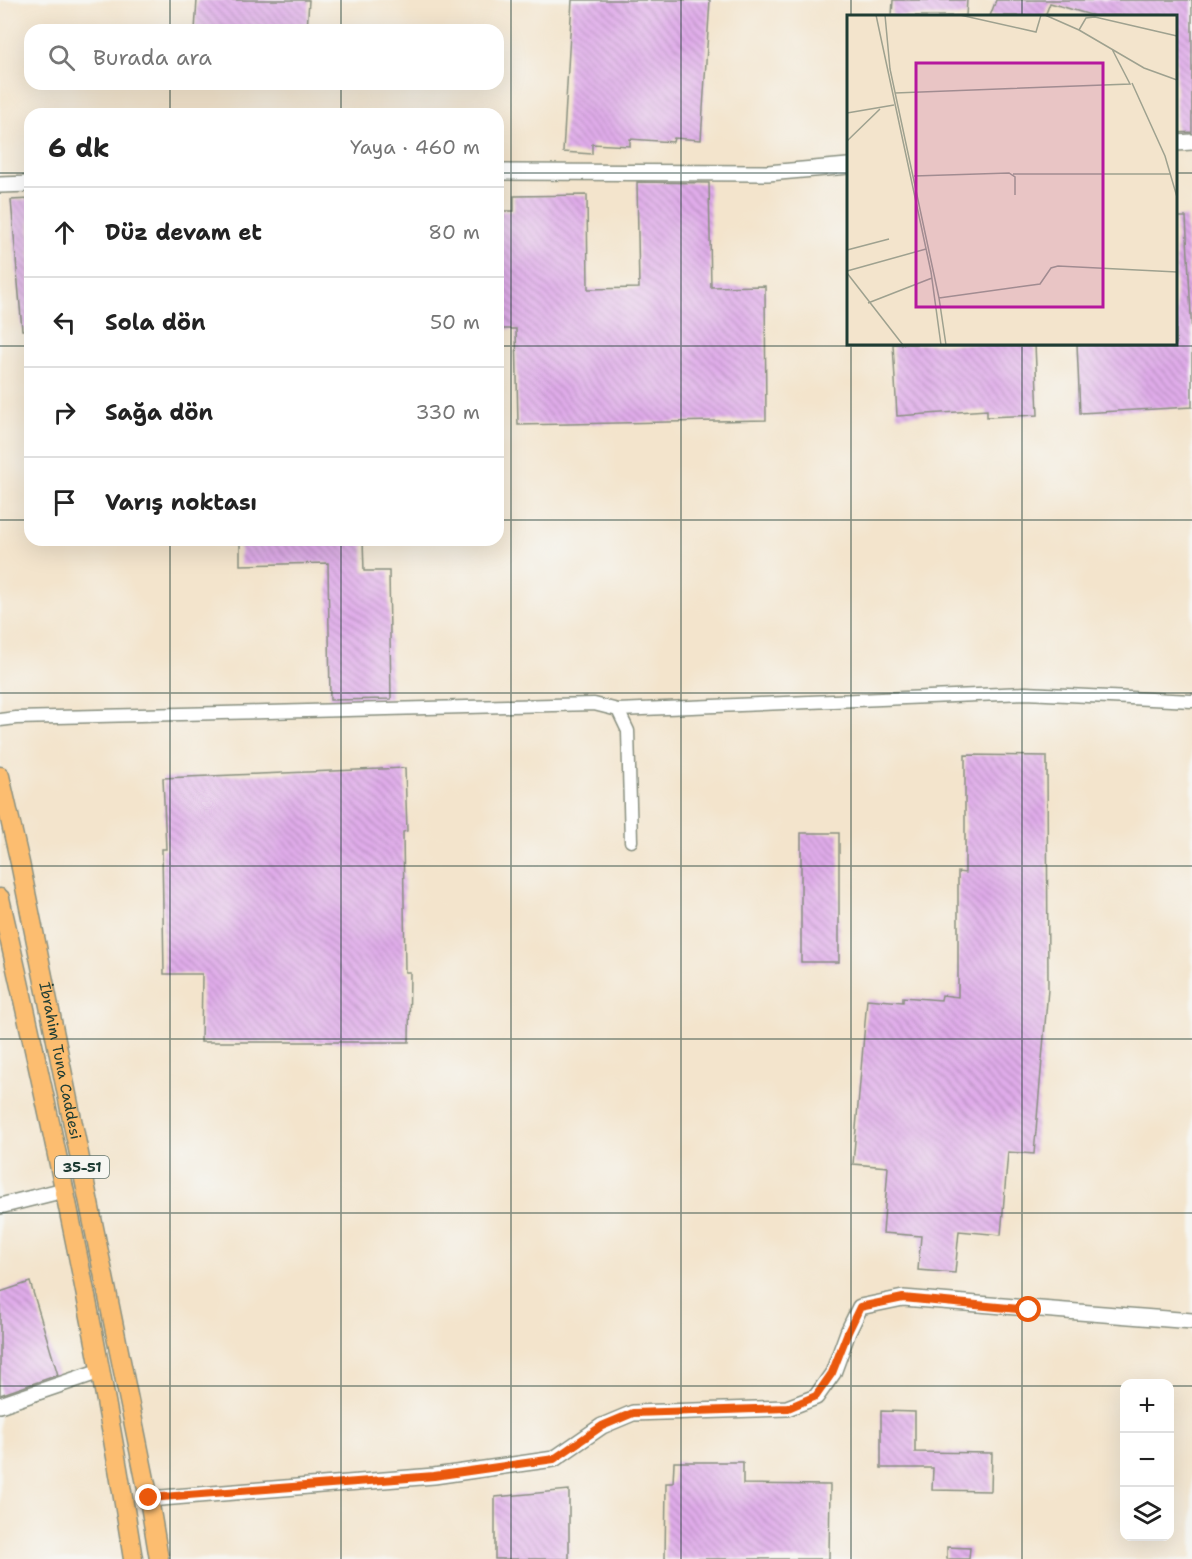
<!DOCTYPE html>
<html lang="tr">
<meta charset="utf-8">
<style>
:root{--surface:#fff;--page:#f2f2f2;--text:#222;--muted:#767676;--line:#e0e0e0}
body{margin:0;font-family:"Shantell Sans",sans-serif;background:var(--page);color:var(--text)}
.controls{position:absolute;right:18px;bottom:18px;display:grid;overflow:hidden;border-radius:12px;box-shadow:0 6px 24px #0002}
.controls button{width:54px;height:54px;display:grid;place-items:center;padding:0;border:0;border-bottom:2px solid var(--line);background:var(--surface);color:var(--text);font:30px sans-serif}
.stop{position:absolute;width:18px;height:18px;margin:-14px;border:4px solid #ea580c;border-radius:50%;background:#fff}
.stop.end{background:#ea580c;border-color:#fff;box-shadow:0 2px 6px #0008}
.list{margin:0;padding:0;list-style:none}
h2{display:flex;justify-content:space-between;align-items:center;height:78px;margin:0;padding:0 24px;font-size:26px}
h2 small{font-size:20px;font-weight:400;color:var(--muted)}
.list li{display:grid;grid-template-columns:39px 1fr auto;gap:18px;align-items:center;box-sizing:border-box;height:90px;padding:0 24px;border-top:2px solid var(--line)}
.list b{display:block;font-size:22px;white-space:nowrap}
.list em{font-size:20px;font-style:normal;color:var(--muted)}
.icon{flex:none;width:33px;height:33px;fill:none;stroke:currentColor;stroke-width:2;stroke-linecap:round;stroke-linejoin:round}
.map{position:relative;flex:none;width:1192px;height:1559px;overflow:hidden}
.search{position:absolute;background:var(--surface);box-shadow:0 6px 24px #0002;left:24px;top:24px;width:480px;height:66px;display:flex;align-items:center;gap:15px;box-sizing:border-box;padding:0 21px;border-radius:18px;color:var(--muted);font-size:22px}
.panel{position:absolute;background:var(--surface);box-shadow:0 6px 24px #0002;left:24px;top:108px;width:480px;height:438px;border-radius:18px}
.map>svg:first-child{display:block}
</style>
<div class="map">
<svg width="1192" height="1559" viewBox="0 0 1192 1559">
<defs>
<pattern id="building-back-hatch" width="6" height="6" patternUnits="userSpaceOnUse" patternTransform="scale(1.5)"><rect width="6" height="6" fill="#e0acea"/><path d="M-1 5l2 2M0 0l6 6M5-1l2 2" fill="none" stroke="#b58dbe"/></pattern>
</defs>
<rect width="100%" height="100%" fill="#f6f6f2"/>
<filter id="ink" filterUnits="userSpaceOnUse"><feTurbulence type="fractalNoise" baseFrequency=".0167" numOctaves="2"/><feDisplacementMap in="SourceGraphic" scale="12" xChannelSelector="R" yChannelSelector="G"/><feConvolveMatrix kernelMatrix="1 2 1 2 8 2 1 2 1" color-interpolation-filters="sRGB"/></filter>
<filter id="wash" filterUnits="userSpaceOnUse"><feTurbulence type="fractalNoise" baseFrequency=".008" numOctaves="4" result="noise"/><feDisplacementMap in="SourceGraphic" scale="24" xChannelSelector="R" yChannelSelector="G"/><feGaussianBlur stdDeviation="1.35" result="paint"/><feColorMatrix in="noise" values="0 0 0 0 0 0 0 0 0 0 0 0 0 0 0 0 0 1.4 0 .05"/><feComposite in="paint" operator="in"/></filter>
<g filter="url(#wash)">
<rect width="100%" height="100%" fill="#f3e4cc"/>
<g id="blocks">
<!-- building -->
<g fill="url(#building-back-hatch)">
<path d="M197,0H309L307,30H195Z"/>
<path d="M572,0H710L701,140L674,138L673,142L630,139V146L592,144V154L563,152Z"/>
<path d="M893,0H967L966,16H892Z"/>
<path d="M996,0H1192V132L1176,133V15L1094,16L1050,3L1045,16H990Z"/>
<path d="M637,182L709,183L711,287L765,286L766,420L518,425L516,329H498V211H514V196L587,195L588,289L639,288Z"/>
<path d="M30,199V330H22L11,200Z"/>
<path d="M1176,217H1186L1192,335V407L1080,413L1077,344H1176Z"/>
<path d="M893,344H1035L1038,415L987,417V410L897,416Z"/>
<path d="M240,540H363L364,571H389L391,699L330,700L328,563L240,565Z"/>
<path d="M965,755L1047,756L1048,989L1034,1154L1008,1152L1001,1235L959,1231L955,1273L918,1270L921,1236L883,1233L888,1167L853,1164L867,999L903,1002V997L941,1000L942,995L958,997V872L965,873Z"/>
<path d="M405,768L407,831L403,832L405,972H410L409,1042H201L202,974H164L162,849H166L163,778Z"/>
<rect x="801" y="833" width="38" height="129"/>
<path d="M30,1282L58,1375L0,1395V1292Z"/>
<path d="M881,1411L915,1412V1452L992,1453L991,1491L932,1490L933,1468H881Z"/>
<path d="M674,1462H743V1484L830,1485L829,1559H665L666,1483H673Z"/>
<path d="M569,1490V1559H495V1497Z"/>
<path d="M947,1547L970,1548L969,1559H947Z"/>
</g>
</g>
</g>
<g filter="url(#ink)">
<use href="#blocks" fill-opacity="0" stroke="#899080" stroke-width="1.5"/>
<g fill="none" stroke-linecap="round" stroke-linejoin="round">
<!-- minor casing -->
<g stroke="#899080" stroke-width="15">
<g id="minor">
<path d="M618,710L1026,693L1192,701"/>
<path d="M0,720L16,718L594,704L618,710L628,731L631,841"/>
</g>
</g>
<!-- tertiary casing -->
<g stroke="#899080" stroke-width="18">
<g id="tertiary">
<path d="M1176,143L1192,142"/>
<path d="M498,172L768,173L848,166"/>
<path d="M0,185L30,184"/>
<path d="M0,1206L64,1190"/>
<path d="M0,1405L100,1371"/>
<path d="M149,1499L434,1476L554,1459L602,1426L633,1413L787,1408L816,1397L833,1373L848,1332L860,1307L903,1298L1192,1321"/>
</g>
</g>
<!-- primary casing -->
<g stroke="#899080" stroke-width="21">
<g id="primary">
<path id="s1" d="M0,776L20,863L149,1499L159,1559"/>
<path d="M0,898C50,1117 98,1337 133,1559"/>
</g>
</g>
<!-- minor -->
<use href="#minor" stroke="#fff" stroke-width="12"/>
<!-- tertiary -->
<use href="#tertiary" stroke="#fff" stroke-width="15"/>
<!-- primary -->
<use href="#primary" stroke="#fcbd6f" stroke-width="18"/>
</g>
</g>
<g fill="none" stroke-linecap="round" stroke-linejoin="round" filter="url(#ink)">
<!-- route -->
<path stroke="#ea580c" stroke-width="8" d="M149,1498L434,1476L554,1459L602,1426L633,1413L788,1408L816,1396L832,1373L848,1332L860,1307L903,1298L1029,1310"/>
</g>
<!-- grid -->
<path fill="none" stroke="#1f3d34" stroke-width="1.5" stroke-opacity="0.55" d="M170,0V30M341,0V30M511,0V1559M681,0V1559M851,0V16M1022,0V16M170,84V114M341,84V114M0,173H30M498,173H848M1176,173H1192M851,344V1559M1022,344V1559M0,346H30M498,346H1192M0,520H30M498,520H1192M170,540V1559M341,540V1559M0,693H1192M0,866H1192M0,1039H1192M0,1213H1192M0,1386H1124M1170,1386H1192"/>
<g text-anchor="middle" stroke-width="4.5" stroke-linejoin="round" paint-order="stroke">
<!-- shield labels -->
<rect fill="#f6f6f2" stroke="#60746d" stroke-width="1.5" x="55" y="1156" width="54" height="22" rx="4.5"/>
<g font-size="14" font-weight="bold" fill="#1f3d34">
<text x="82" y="1172">35-51</text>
</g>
<!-- street labels -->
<g font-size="15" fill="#1f3d34" stroke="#f6f6f2">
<text dy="5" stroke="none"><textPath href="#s1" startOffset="291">İbrahim Tuna Caddesi</textPath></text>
</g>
</g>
<!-- overview -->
<g transform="translate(847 15)">
<rect width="330" height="330" fill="#f3e4cc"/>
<path fill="none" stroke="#9ea18f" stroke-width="1.5" d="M29,0L84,257L94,330M38,0L43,54L92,283L99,330M113,0L189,17L194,0M198,0L232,15L239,3L248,2L330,21M232,15L297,53L330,65M285,68L318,141L330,182M48,78L283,69L265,34M0,98L47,90M0,126L33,94M166,159H324M67,161L162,158L168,162V180M0,235L42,224M0,256L79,234M0,258L56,330M92,283L193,269L204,253L211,251L330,257M21,288L85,263"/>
<path fill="#b5179e" fill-opacity="0.15" stroke="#b5179e" stroke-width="3" d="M69,48H256V292H69Z"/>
<rect width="330" height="330" fill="none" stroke="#1f3d34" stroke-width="3"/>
</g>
</svg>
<div class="controls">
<button>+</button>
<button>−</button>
<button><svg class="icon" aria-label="layers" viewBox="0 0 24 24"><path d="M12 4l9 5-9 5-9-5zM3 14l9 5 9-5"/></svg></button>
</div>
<div class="stop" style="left:1029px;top:1310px"></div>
<div class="stop end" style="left:149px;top:1498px"></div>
<div class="search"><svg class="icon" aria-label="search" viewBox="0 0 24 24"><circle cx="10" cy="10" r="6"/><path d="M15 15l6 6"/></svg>Burada ara</div>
<section class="panel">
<h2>6 dk<small>Yaya · 460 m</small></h2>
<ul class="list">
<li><svg class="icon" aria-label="ahead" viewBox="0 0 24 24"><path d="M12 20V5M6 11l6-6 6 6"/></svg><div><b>Düz devam et</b></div><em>80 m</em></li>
<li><svg class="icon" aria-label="left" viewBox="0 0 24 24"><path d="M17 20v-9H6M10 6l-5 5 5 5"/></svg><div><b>Sola dön</b></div><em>50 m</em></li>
<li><svg class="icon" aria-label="right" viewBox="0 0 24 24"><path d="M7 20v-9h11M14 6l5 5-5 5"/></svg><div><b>Sağa dön</b></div><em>330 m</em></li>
<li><svg class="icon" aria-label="arrive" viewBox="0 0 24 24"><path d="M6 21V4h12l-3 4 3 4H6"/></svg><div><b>Varış noktası</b></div></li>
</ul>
</section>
</div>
